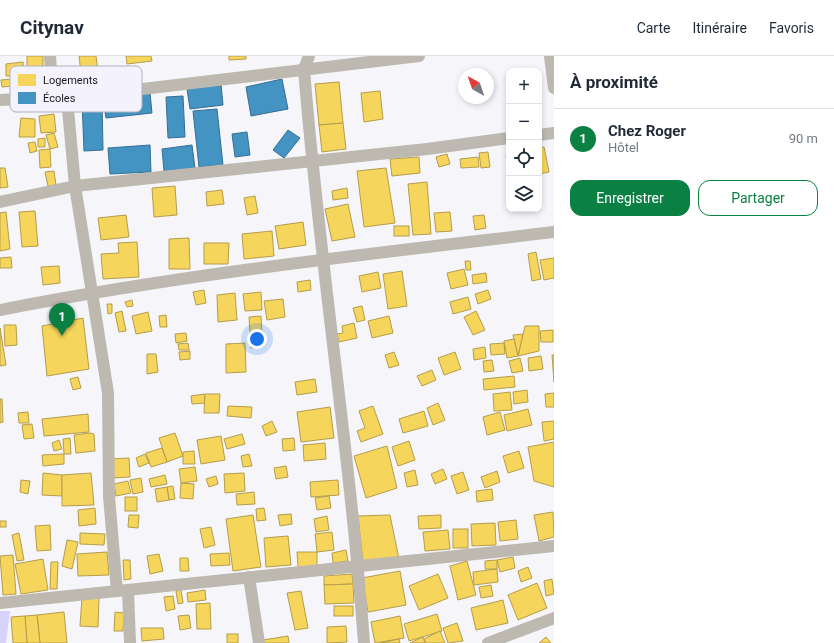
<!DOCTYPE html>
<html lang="fr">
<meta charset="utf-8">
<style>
:root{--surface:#fff;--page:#f6f6f7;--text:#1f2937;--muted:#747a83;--line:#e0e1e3;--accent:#0b8043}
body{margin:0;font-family:Roboto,sans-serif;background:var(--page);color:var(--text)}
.controls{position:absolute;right:12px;top:12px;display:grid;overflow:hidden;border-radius:8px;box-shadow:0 2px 6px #0003}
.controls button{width:36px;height:36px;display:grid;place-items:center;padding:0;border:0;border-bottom:1px solid var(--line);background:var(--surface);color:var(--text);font:20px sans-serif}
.compass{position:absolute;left:458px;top:12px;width:36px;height:36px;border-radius:50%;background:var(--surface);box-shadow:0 2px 6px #0003;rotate:320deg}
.you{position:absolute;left:257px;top:283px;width:14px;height:14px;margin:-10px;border:3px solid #fff;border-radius:50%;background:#1a73e8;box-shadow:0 0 0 6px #1a73e833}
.badge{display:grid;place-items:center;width:26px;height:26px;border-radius:50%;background:var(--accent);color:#fff;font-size:13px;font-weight:700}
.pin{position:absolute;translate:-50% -33px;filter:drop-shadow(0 1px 2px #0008)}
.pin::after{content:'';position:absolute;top:21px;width:14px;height:12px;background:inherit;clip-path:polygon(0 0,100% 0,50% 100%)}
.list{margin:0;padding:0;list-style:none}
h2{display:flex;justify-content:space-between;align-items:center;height:52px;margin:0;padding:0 16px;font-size:17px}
h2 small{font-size:13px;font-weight:400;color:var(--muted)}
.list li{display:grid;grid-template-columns:26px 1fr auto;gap:12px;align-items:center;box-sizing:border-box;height:60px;padding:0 16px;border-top:1px solid var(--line)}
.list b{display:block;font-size:15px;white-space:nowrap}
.list p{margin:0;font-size:13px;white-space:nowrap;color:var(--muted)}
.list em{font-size:13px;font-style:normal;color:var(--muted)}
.actions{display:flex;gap:8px;padding:12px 16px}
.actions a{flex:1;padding:9px 0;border:1px solid var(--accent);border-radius:12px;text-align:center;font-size:14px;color:var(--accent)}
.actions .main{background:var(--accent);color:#fff}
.icon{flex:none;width:22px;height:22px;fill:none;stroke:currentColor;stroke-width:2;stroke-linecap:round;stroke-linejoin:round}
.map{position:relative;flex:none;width:554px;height:587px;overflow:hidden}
header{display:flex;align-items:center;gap:24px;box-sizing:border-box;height:56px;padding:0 20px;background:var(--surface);border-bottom:1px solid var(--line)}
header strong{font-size:19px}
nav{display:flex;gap:22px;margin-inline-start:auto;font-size:14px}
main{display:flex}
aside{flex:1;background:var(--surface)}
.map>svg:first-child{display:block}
</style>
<header>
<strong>Citynav</strong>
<nav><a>Carte</a><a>Itinéraire</a><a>Favoris</a></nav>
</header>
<main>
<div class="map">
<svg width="554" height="587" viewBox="0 0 554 587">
<rect width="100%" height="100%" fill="#f5f5fa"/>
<!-- green -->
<path fill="#d7d3fb" d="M0,555H10L6,587H0Z"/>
<!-- homes -->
<g fill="#f6d55c" stroke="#b49d4b">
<path d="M27,0H43V12L27,11Z"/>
<path d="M79,0H96L98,15L81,17Z"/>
<path d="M126,0H151L152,5L127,8Z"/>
<path d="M229,0H246V3L229,4Z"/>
<path d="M23,6L24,20H6V8Z"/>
<path d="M12,23L13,30L2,31L1,24Z"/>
<path d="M339,26L343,67L319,69L315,28Z"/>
<path d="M380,35L383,63L364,66L361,37Z"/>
<path d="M54,58L56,76L41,77L39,60Z"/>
<path d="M21,62L35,63V81H19Z"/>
<path d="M343,67L346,93L322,96L319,69Z"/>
<path d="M54,77L58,91L50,93L46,79Z"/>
<path d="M45,82V91H38V83Z"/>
<path d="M35,86L37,95L30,97L28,87Z"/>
<path d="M544,91L549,116L539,118V92Z"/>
<path d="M50,93L51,111L40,112L39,94Z"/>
<path d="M488,96L490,111L481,112L479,97Z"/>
<path d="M447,98L450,108L439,111L436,101Z"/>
<path d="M509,99V114L506,100Z"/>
<path d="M419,101L420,117L392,120L390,103Z"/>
<path d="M478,101L479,111L461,112L460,103Z"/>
<path d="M0,112H5L8,131L0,132Z"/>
<path d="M386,112L395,167L364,171L357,115Z"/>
<path d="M54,115L56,129L48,130L45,116Z"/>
<path d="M427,126L431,178L413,179L408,128Z"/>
<path d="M175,130L177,159L154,161L152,132Z"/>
<path d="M347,132L348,142L333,144L332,135Z"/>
<path d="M222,134L224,148L207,150L206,136Z"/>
<path d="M255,140L258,157L247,159L244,142Z"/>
<path d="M348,148L355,181L332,185L325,153Z"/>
<path d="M35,155L38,190L22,191L19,156Z"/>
<path d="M6,156L10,193L0,195V157Z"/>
<path d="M450,156L452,175L436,176L434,157Z"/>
<path d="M126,159L129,181L101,184L98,162Z"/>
<path d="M484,159L486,172L475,174L473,160Z"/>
<path d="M303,166L306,189L279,193L275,170Z"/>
<rect x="394" y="170" width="15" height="10"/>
<path d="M272,175L274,200L244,203L242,178Z"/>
<path d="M189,182L190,213H169V183Z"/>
<path d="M137,186L139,221L103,223L101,198L119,197L118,187Z"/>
<path d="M204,187H229L228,208H204Z"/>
<path d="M536,196L541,223L532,225L528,198Z"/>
<path d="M11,201L12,212H0V202Z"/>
<path d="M554,202V222L544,224L540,204Z"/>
<path d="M465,205H470L471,214H466Z"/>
<path d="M59,210L60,227L43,229L41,211Z"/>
<path d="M464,213L468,229L451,233L447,217Z"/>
<path d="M402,215L407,250L388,253L383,218Z"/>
<path d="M378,216L381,232L362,236L359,220Z"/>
<path d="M486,217L487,226L473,228L472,219Z"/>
<path d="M310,224L311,234L298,236L297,226Z"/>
<path d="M204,234L206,247L196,249L193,236Z"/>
<path d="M488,234L491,243L478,248L475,238Z"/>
<path d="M261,236L262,254L245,255L243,238Z"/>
<path d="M235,237L237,264L218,266L217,239Z"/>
<path d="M468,241L471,253L453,258L450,246Z"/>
<path d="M283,243L285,261L267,264L264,245Z"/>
<path d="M132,244L133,250L127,251L125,246Z"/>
<path d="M107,248H112V257L108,258Z"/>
<path d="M362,250L365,264L357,266L353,252Z"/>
<path d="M122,255L126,275L119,276L115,257Z"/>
<path d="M476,255L485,274L473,279L464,261Z"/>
<path d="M148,256L152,275L136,278L132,260Z"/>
<path d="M166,259L167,271H160L159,260Z"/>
<path d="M261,260L262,277H250L249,261Z"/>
<path d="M389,260L393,277L372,282L368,265Z"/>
<path d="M83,262L89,313L47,320L42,270Z"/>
<path d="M354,267L357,282L339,286L337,278L343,277L342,270Z"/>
<path d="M4,269H16L17,289L5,290Z"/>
<path d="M525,270H539V295L518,300Z"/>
<path d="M0,272L6,309L0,310Z"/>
<path d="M553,274V286H541L540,275Z"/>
<path d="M186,277L187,285L176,287L175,278Z"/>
<path d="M250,278H262V291L251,292Z"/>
<path d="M523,278L518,300L513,279Z"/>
<path d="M514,283L518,300L507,302L504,285Z"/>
<path d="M188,287L189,294H179L178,288Z"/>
<path d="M245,287L246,316L226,317V288Z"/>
<path d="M504,287L505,298L491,299L490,288Z"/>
<path d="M485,291L486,302L474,304L473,293Z"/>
<path d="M190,295V303L180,304L179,296Z"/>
<path d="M394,296L399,309L389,312L385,299Z"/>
<path d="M455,296L461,313L444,319L438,302Z"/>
<path d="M147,298H156L158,316L147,318Z"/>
<path d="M552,299H554V326Z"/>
<path d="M541,300L543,313L529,315L528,302Z"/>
<path d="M520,302L523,315L512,317L509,305Z"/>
<path d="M492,304L494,315L484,316L483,305Z"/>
<path d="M432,314L436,324L422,330L417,320Z"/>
<path d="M514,320L515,331L484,334L483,323Z"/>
<path d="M78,321L81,332L73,334L70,323Z"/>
<path d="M315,323L317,336L297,339L295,326Z"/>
<path d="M527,334L528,346L514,348L513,336Z"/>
<path d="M510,336L512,354L494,355L493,338Z"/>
<path d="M554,337V351H546L545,338Z"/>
<path d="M204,338L205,347L192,348L191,340Z"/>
<path d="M205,338H220L219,357H204Z"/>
<path d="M0,343H2L3,366L0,367Z"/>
<path d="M438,347L445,364L433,369L427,352Z"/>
<path d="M228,350L252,351L251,362L227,360Z"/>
<path d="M373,350L383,378L361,386L357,375L365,372L359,355Z"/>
<path d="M330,351L334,382L301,386L297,356Z"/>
<path d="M528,353L532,369L507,375L504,359Z"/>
<path d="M424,355L428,370L403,377L399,363Z"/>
<path d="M28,356L29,367H19L18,357Z"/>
<path d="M500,356L505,374L487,379L483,361Z"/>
<path d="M88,358L89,376L44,380L42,363Z"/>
<path d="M272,365L277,376L266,380L262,370Z"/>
<path d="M554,365V383L544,385L542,366Z"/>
<path d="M32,368L34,382L24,383L22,369Z"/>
<path d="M90,377L94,378L95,395L76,397L74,379Z"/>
<path d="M175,377L183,400L167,406L159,382Z"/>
<path d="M242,378L245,388L227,393L224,383Z"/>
<path d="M221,380L225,404L201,408L197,384Z"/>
<path d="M70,382L71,398H64L63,383Z"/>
<path d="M294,382L295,394L283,395L282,383Z"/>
<path d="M59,384L62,393L54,395L52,387Z"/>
<path d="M409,385L415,404L398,410L392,391Z"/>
<path d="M554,386V431L534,425L528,391Z"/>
<path d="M325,387L326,403L304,405L303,389Z"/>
<path d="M387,390L397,432L366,442L354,400Z"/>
<path d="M162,392L167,406L151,411L146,397Z"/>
<path d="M194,395L195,408H183V396Z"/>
<path d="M519,395L524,412L508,417L503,400Z"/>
<path d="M64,398V408L43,410L42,399Z"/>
<path d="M145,398L149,407L139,411L136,402Z"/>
<path d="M249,398L252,410L243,411L241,400Z"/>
<path d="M129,402L130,421L113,422L111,403Z"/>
<path d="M286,410L288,421L276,423L274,412Z"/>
<path d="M195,411L197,425L181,427L179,413Z"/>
<path d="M443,413L447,423L435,428L431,418Z"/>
<path d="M415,414L418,429L407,431L404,417Z"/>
<path d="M497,415L500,426L485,432L481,421Z"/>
<path d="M463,416L469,434L457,438L451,420Z"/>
<path d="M43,417L62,419V440L42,439Z"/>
<path d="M91,417L94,449L62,450V419Z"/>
<path d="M244,417L245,435L225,437L224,418Z"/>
<path d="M165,419L167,428L151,431L149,423Z"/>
<path d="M216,420L218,428L209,431L206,423Z"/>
<path d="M141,422L143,436L133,438L130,424Z"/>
<path d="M21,424L30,425L28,438L20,436Z"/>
<path d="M338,424L339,439L311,441L310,426Z"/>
<path d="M128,425L131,437L116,440L114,428Z"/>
<path d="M181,427L194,428L193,443L180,442Z"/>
<path d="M173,430L175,443L169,444L167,431Z"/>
<path d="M167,431L169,444L157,446L155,433Z"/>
<path d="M492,433L493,444L477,446L476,435Z"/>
<path d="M254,436L255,448L237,449L236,438Z"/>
<path d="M329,440L331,452L317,454L315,442Z"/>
<rect x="125" y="441" width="12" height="14"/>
<path d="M95,452L96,468L79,470L78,454Z"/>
<path d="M264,452L266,464L257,465L256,453Z"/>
<path d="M553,456L554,481L539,485L534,459Z"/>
<path d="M291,458L292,468L280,470L278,459Z"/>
<path d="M129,459H139L138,472L128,471Z"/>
<path d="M253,459L261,511L233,515L226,463Z"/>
<path d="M390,459L399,503L363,506L358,460Z"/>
<path d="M441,459V472L419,473L418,460Z"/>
<path d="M327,460L329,474L316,476L314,463Z"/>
<path d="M516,464L518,483L500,485L498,466Z"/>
<rect x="0" y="465" width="6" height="6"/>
<path d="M495,467L496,489L472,490L471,468Z"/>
<path d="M50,469L51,494L37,495L35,470Z"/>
<path d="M211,471L215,489L204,492L200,473Z"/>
<rect x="453" y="473" width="15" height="19"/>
<path d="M448,474L450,493L425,495L423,476Z"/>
<path d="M332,476L334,494L317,496L315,478Z"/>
<path d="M19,477L24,504L17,505L12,479Z"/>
<path d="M80,477L105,478L104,489L80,488Z"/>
<path d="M288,480L291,509L266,511L264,482Z"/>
<path d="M67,484L78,486L72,513L62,510Z"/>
<path d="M346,494L348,505L333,507L332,497Z"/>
<path d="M107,496L109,519L78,520L77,498Z"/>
<path d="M297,496H317V511H298Z"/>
<path d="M229,497L230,509L211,510L210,498Z"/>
<path d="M159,498L163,515L150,518L147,500Z"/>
<path d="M13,499L16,538L3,539L0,500Z"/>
<path d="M513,501L515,512L500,516L497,504Z"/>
<path d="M180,502H188L189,515H180Z"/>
<path d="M43,503L48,534L21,538L15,508Z"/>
<path d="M123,504H130L131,523L124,524Z"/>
<path d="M497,504V513H485V505Z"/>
<path d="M467,505L476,539L458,544L450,510Z"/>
<path d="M51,506H58L57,533H50Z"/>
<path d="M528,511L532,522L521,526L518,515Z"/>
<path d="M497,513L498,526L474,529L473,516Z"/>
<path d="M400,515L406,549L368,556L362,522Z"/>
<path d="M352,518L353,528L324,529V520Z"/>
<path d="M438,518L448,542L419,554L409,530Z"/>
<path d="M552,523L554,538L546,540L544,525Z"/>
<path d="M537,527L547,552L518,564L508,539Z"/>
<path d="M353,528L354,547L325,548L324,529Z"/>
<path d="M491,529L493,540L481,542L479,531Z"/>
<path d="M181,534L183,547L178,548L176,535Z"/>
<path d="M205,534L206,544L188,546L187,537Z"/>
<path d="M301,535L308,572L295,574L287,537Z"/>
<path d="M173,540L175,553L166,555L164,541Z"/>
<path d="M82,541L99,542L98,571L80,570Z"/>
<path d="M503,544L508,567L476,574L471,552Z"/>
<path d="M210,547L211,573H197L196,548Z"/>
<rect x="334" y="550" width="19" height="10"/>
<path d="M64,556L67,587H40L37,559Z"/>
<path d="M115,556L124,557L123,575H114Z"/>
<path d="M437,558L442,575L409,585L404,568Z"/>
<path d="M37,559L40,587H27L25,560Z"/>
<path d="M189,559L191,572L180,574L178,560Z"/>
<path d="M25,560L27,587H13L11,561Z"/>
<path d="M400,560L404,582L375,587L371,566Z"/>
<path d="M457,567L463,585L448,587L443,572Z"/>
<path d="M346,570L347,586L327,587V571Z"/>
<path d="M141,572H163L164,583L142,585Z"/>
<path d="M440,575L445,587H426L424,583Z"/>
<rect x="227" y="578" width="11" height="9"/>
<path d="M288,580L289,587H264L263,584Z"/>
<path d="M423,581L425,587H410Z"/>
<path d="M546,581L551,587H539Z"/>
<path d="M399,583L400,587H380Z"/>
</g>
<!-- schools -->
<g fill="#4393c3" stroke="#376e93">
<path d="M282,23L288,53L251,60L246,31Z"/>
<path d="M221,28L223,49L190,53L187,33Z"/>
<path d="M150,37L152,57L106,62L103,43Z"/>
<path d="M183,40L185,81L168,82L166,41Z"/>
<path d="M82,45H102L103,94L84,95Z"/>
<path d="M217,53L223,109L199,111L193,55Z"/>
<path d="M288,74L300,82L284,102L273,94Z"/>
<path d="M247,76L250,99L235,101L232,78Z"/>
<path d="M150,89L151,116L110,118L108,92Z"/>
<path d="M192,89L195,112L164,115L162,93Z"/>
</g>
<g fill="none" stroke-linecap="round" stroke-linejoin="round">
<!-- minor -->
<g stroke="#bdb9b0" stroke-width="12">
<path d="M50,0L53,41"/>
<path d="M309,0L304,13C319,205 350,395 364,587"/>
<path d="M550,0L554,32"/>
<path d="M67,42L75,130L108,337L109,440L117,535"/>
<path d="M0,44L53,41L67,42L419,0"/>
<path d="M539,79L554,77"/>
<path d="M0,146L75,130L427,93L509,82"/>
<path d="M0,254C183,218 369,198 554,176"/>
<path d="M249,521L259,587"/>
<path d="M128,534L130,587"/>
<path d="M0,547L554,490"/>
<path d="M488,587L554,562"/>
</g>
</g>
<!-- legend -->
<rect x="10" y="10" width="132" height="46" rx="6" fill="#f3f2fd" stroke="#b2b1bc" stroke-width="1"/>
<rect x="18" y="18" width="18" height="12" fill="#f6d55c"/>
<rect x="18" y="36" width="18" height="12" fill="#4393c3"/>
<g font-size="11" fill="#1a1923">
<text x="43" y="28">Logements</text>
<text x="43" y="46">Écoles</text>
</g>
</svg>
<div class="controls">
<button>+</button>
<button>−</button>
<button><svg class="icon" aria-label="locate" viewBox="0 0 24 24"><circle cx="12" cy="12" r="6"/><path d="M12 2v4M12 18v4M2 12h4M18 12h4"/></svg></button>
<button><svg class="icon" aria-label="layers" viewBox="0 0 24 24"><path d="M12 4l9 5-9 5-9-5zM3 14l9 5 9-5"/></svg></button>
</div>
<svg class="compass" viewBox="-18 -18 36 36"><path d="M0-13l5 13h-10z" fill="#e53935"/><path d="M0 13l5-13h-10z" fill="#747a83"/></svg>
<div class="you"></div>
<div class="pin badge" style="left:62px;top:280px">1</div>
</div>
<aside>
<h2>À proximité<small></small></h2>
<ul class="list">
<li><span class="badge">1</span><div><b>Chez Roger</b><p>Hôtel</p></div><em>90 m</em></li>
</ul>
<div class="actions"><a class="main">Enregistrer</a><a>Partager</a></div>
</aside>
</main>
